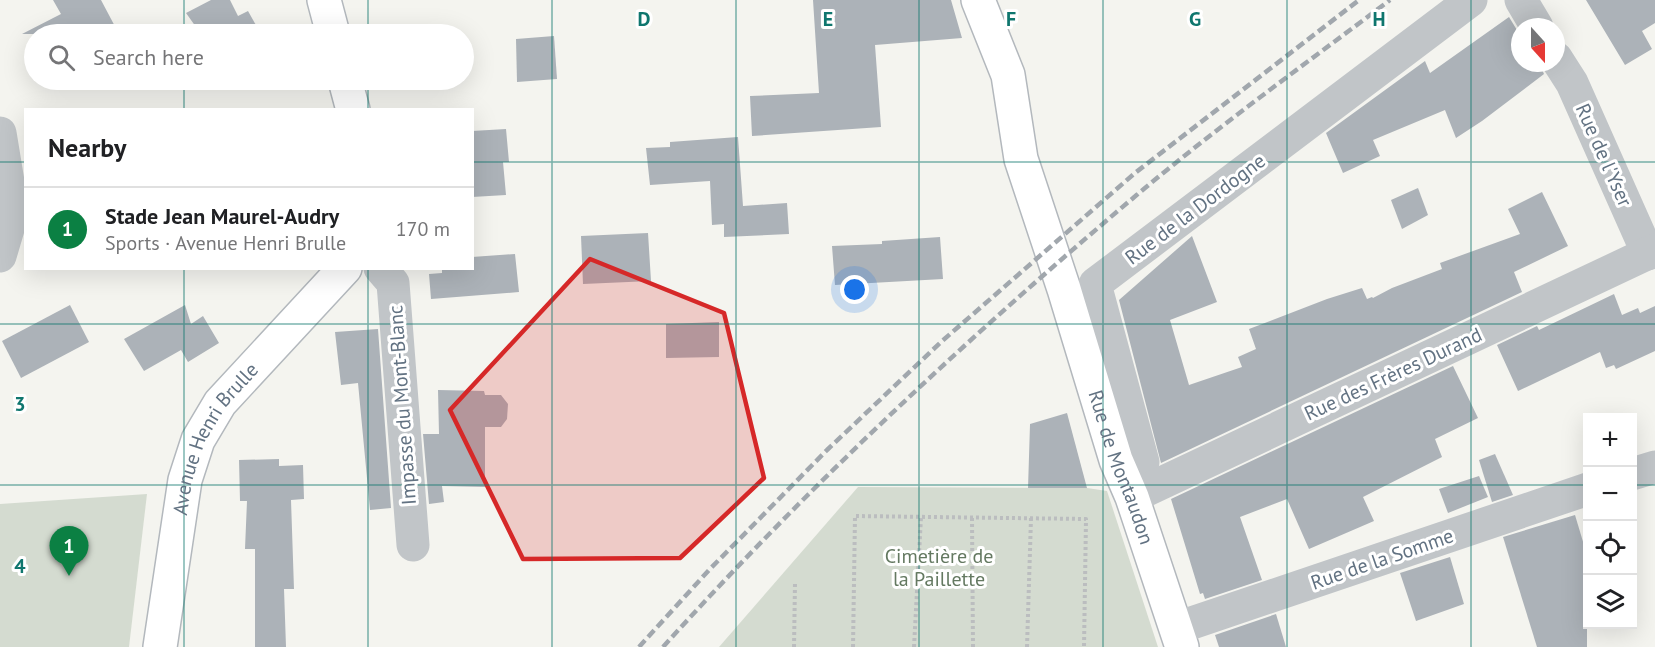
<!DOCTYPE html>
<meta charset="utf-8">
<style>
:root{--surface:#fff;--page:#f6f6f6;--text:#202124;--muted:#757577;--line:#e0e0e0;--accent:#0b8043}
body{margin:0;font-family:"PT Sans",sans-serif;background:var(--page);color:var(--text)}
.controls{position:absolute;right:18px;bottom:18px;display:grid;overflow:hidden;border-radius:0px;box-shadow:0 6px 24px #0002}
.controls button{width:54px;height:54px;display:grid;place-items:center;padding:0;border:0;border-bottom:2px solid var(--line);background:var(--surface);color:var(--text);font:30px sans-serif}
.compass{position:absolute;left:1511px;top:18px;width:54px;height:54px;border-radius:50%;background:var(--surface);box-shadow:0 6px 24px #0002;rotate:159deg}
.you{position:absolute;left:855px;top:290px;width:21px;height:21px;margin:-15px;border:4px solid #fff;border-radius:50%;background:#1a73e8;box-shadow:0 0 0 9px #1a73e833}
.badge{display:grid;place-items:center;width:39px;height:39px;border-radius:50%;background:var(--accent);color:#fff;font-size:20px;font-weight:700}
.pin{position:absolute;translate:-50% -50px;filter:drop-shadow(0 2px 3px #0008)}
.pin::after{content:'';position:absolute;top:32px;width:21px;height:18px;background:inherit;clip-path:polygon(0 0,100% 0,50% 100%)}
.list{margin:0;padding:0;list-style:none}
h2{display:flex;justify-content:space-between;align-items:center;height:78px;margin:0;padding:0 24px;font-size:26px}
h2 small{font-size:20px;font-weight:400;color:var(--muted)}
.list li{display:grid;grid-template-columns:39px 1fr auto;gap:18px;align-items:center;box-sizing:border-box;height:84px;padding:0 24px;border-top:2px solid var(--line)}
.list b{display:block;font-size:22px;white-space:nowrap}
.list p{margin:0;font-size:20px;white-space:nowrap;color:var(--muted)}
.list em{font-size:20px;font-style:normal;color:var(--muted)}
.icon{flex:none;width:33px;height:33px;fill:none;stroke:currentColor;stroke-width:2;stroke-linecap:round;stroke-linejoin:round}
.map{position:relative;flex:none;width:1655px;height:647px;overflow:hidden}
.search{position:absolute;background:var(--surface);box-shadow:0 6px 24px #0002;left:24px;top:24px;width:450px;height:66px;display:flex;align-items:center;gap:15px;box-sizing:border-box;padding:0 21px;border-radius:33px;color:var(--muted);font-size:22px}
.panel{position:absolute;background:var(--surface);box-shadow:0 6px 24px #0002;left:24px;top:108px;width:450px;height:162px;border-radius:0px}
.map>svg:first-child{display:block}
</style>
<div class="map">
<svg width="1655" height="647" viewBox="0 0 1655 647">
<rect width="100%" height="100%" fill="#f4f4ef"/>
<!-- green -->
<g fill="#d4dbd0">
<path d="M858,487L1087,488L1107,491L1158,647H719Z"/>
<path d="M147,494L129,647H0V504Z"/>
</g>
<!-- building -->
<g fill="#acb2b8">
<path d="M53,0H101L119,34H22L61,14Z"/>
<path d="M211,0H230L238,16L248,11L261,34H201L186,13Z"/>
<path d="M813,0H951L962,38L875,45L881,127L752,136L750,96L819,93Z"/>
<path d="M1586,0H1655V23L1642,31L1652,49L1625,65Z"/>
<path d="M1509,17L1520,35V63H1539L1544,74L1482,121L1456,138L1445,110L1373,140L1380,156L1343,173L1326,133L1425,61L1430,73Z"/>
<path d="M554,36L557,79L517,82L516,39Z"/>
<path d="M506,129L509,162H503L506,195L472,197V131Z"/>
<path d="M738,137L743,206L787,203L789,234L724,237V224L712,225L710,181L650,185L646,148L670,147V142Z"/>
<path d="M1418,188L1428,215L1402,229L1391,200Z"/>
<path d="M1542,192L1568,246L1514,272L1522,292L1161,463L1119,300L1192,236L1217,302L1170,320L1189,385L1242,367L1238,357L1256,349L1249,329L1327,299L1362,288L1367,299L1372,297L1373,298L1392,288L1442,269L1440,263L1520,234L1508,209Z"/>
<path d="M648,233L651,281L583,284L581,236Z"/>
<path d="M940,237L943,279L835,285L832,246L882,244V241Z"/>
<path d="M515,254L519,292L431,299L429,274L442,273V268H472V257Z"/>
<path d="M1614,294L1622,315L1638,308L1640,313L1655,306V351L1616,369L1614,365L1606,368L1600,352L1518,391L1497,345L1537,326L1539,330Z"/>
<path d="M70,305L89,342L21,378L2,341Z"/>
<path d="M185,305L191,324L203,316L219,343L188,362L181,350L144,371L124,339Z"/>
<path d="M719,322V357L666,358V324Z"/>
<path d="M378,329L391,508L370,510L358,383L341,385L335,332Z"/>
<path d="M1453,366L1478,418L1435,439L1442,457L1363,497L1374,521L1309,549L1287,499L1240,517L1262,580L1205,599L1203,593L1200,594L1171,499Z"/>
<path d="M438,390L484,391L485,395H501L508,404L507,419L501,427H485V487L442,486L444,502L429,504L423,434H439Z"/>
<path d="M1067,413L1087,488H1028L1030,424Z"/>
<path d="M1495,454L1513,495L1492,502L1479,460Z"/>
<path d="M279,459V466L303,465L304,499L291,500L294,589H284L286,647H255V549H245L247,501H240L239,460Z"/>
<path d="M1479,476L1488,497L1448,513L1439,489Z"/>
<path d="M1575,515L1587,555V647H1537L1503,537Z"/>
<path d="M1450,557L1464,604L1416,621L1400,573Z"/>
<path d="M1276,614L1286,647H1219L1215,635Z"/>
</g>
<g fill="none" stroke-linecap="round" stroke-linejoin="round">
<!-- secondary casing -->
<g stroke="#b3b8bd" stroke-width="36">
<g id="secondary">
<path d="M324,0L333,34"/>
<path id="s1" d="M978,0L1008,75L1021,159L1064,289L1116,460L1132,497L1182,647"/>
<path d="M345,80L353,110"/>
<path id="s2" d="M160,647L185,480L198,440L220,403L345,268"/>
</g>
</g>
<!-- path -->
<g stroke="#bbbdbf" stroke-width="4" stroke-dasharray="3 3" stroke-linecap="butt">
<path d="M972,518L973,647"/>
<path d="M794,647L795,583"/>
<path d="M853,647L855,516L1086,519L1084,647"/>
<path d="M914,647L921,517"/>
<path d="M1027,647L1031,518"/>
</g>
<!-- street -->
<g stroke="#c1c5c8" stroke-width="33">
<path d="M1521,0L1537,27"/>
<path d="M1556,58L1572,83L1648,254"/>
<path d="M0,133L13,212L0,256"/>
<path d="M380,268L393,283L413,545"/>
<path d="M1632,474L1655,467"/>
<path d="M1132,497L1143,462L1095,284L1471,0"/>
<path d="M1132,497L1655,250"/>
<path d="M1177,628L1588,489"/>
</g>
<!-- secondary -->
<use href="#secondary" stroke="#fff" stroke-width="33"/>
<!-- rail -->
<g stroke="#a1a7ad" stroke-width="4.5" stroke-dasharray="9 4.5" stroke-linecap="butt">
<path d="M639,647L709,570L827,450L941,342L1135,173L1359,0"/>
<path d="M663,647C812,482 975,331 1145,188C1224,122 1308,62 1390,0"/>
</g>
</g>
<!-- marked area -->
<path fill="#d62828" fill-opacity="0.2" stroke="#d62828" stroke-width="4.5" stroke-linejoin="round" d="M590,259L724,313L764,478L680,558L523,559L450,410Z"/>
<!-- grid -->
<path fill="none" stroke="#0f766e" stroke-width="1.5" stroke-opacity="0.55" d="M184,0V34M368,0V34M552,0V647M736,0V647M919,0V647M1103,0V647M1287,0V647M1471,0V647M184,80V110M368,80V110M0,162H26M472,162H1655M184,268V647M368,268V647M0,324H1655M0,485H1588M1632,485H1655"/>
<g text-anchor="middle" stroke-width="6" stroke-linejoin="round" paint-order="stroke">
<!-- street labels -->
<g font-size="20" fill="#627282" stroke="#fff">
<text transform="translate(1604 155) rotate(66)" y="7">Rue de l'Yser</text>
<text transform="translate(1195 209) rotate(-37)" y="7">Rue de la Dordogne</text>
<text transform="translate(1393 374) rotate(-25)" y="7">Rue des Frères Durand</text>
<text transform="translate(402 405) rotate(-94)" y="7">Impasse du Mont-Blanc</text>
<text dy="7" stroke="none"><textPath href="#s2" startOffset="219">Avenue Henri Brulle</textPath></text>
<text dy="7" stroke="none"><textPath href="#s1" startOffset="490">Rue de Montaudon</textPath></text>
<text transform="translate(1382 559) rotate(-19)" y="7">Rue de la Somme</text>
</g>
<!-- park labels -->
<g font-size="20" fill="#647961" stroke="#fff">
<text x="939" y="563">Cimetière de<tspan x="939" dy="23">la Paillette</tspan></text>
</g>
</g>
<g font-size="20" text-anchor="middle" font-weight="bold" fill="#0f766e" stroke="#fff" stroke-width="6" stroke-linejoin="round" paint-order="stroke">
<text x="644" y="26">D</text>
<text x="828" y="26">E</text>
<text x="1011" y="26">F</text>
<text x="1195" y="26">G</text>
<text x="1379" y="26">H</text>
<text x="20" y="411">3</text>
<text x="20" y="573">4</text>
</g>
</svg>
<div class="controls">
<button>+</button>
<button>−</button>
<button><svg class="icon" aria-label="locate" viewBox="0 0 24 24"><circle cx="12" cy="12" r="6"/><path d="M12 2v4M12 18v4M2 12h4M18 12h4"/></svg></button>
<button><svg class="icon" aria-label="layers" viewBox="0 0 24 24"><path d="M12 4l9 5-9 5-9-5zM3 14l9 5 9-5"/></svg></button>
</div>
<svg class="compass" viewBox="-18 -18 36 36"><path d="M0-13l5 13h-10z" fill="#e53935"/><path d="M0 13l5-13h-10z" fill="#757577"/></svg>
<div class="you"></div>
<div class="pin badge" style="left:69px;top:576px">1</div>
<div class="search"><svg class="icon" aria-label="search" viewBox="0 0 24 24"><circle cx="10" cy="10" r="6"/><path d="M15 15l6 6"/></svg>Search here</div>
<section class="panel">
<h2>Nearby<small></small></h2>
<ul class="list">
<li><span class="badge">1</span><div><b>Stade Jean Maurel-Audry</b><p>Sports · Avenue Henri Brulle</p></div><em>170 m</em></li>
</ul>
</section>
</div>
